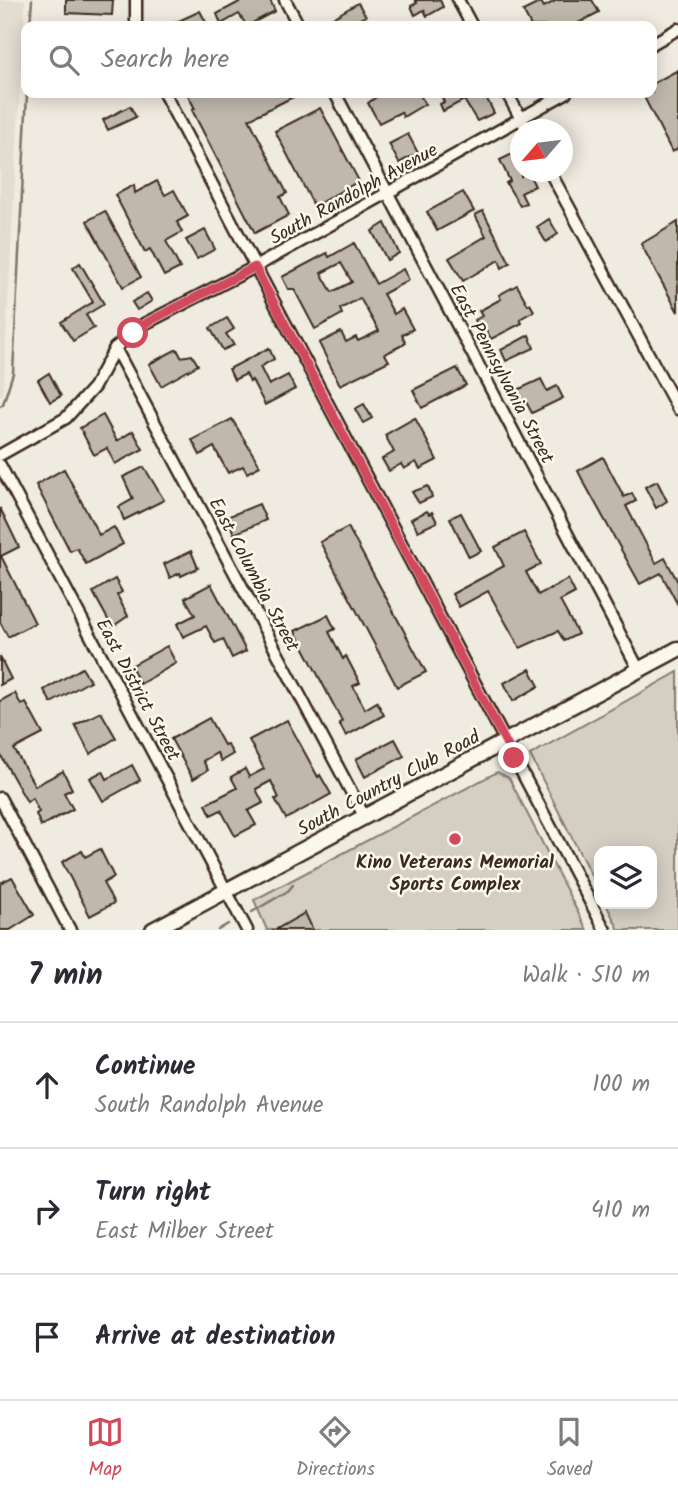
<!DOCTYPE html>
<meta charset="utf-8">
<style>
:root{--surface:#fff;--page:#f7f7f7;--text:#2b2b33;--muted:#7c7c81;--line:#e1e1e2;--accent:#d1495b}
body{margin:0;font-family:Kalam,sans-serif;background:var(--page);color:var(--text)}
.controls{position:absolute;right:21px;bottom:21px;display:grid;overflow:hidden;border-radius:14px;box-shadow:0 4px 18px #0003}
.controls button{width:63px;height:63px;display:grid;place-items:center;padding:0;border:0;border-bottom:2px solid var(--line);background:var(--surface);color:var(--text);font:35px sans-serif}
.compass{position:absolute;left:510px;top:119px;width:63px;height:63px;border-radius:50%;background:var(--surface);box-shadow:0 4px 18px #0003;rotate:242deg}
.stop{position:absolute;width:21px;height:21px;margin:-16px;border:5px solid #d1495b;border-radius:50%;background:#fff}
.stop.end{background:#d1495b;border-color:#fff;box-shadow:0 2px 7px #0008}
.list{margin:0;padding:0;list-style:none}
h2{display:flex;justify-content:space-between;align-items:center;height:91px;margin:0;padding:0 28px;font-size:30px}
h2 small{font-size:23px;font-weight:400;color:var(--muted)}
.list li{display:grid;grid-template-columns:46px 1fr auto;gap:21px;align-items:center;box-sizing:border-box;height:126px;padding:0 28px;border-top:2px solid var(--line)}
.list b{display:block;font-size:26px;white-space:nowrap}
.list p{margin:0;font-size:23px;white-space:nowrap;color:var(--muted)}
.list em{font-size:23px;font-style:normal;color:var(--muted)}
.icon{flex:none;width:38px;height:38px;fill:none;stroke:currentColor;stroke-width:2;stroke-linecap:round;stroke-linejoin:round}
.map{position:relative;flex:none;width:678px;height:930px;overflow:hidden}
.search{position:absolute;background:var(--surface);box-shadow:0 4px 18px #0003;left:21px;right:21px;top:21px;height:77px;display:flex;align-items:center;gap:18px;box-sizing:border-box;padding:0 24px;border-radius:14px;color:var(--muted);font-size:26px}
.sheet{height:469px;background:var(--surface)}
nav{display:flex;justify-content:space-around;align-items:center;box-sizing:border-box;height:98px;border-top:2px solid var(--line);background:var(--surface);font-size:19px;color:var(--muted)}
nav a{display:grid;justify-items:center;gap:4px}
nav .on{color:var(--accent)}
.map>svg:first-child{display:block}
</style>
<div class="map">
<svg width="678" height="930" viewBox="0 0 678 930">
<rect width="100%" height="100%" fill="#f0ebe0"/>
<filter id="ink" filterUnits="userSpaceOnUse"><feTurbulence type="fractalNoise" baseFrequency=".0143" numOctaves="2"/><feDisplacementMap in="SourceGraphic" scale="14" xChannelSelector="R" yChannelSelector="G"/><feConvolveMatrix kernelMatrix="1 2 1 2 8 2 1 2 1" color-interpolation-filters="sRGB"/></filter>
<g filter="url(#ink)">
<!-- built -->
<path fill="#e2dcd1" d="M0,0H25L3,394L0,396Z"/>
<!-- green -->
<g fill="#d5cec3" stroke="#887c70" stroke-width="2">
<path d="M678,672V930H619L606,904H652V851H599V891L530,755Z"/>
<path d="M497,772L509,778L587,930H267L254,900Z"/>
</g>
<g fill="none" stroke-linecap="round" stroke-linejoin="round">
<!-- stream -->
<g stroke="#7f7367" stroke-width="2.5">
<path d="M30,26L32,0"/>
<path d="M0,406L3,404L13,373L27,93"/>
<path d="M252,912L288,891L293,885"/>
<path d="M218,930L228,924"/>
</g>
</g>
<!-- building -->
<g fill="#c0b8ad" stroke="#3b2a1e" stroke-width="2" fill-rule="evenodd">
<path d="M66,0H113L112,15L66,13Z"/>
<path d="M243,0H270L275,11L247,26L239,14L221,24L217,14Z"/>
<path d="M415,0H440L443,7L427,16L424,10L415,15L411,6L417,3Z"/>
<path d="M557,0H592L599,12L573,26H531L523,11L541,2L544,7Z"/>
<path d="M358,3L366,16L347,26H319Z"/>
<path d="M200,11L208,26H168Z"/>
<path d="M678,70V149L672,152L642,93H652V84Z"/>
<path d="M187,93H301L249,119L287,193L280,197L289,215L255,233L192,110L195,109Z"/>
<path d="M382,93H419L425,104L403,117L401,112L379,123L368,103Z"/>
<path d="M446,93L450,97L457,93H484L494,113L477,121L464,100L443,111L440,104L444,102L441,95Z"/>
<path d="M130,106L136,117L108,130L103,120Z"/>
<path d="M320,108L359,181L314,206L275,131Z"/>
<path d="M408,134L418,153L399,163L389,144Z"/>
<path d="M521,150V176L528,172L535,186L521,193L526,203L520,206L506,183L510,181L500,160Z"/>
<path d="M157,181L165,195L174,190L188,216L177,222L182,232L166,241L180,268L164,276L150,249L145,252L115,195L134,185L135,193Z"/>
<path d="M463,192L474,211L437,231L427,212Z"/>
<path d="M105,211L141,277L123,287L87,221Z"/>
<path d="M483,211L510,263L502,268L499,260L463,281L449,258L486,236L475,215Z"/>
<path d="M549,219L558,234L546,242L537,227Z"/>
<path d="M678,222V312L641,244Z"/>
<path d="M385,223L399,253L387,260L372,231Z"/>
<path d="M205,230L215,249L197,259L186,240Z"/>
<path d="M354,243L376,284L403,269L409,280L383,294L394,314L402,309L413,329L402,335L406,343L385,354L389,361L340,385L319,343L341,332L346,342L356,337L358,341L379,331L360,298L340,309L342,314L315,329L294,289H288L282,277L327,253L329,257ZM341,263L352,282L332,292L321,273Z"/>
<path d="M80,263L104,304L86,315L94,328L73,341L61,322L93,302L73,268Z"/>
<path d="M517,285L528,305L530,304L534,311L520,319L522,323L491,339L486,330L482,332L475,320L482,316L479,311L501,299L499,295Z"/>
<path d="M147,293L152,301L137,310L132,302Z"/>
<path d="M227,318L234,329L226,334L234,345L223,350L210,328Z"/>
<path d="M529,335L534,348L506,361L501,350Z"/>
<path d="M269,348L274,359L260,367L269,385L288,375L295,389L265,405L252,380L250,382L246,374L234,380L229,369Z"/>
<path d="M177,349L181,357L192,355L198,365L161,386L149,364Z"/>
<path d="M457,368L466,385L422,408L413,390Z"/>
<path d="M49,373L61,396L50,402L38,380Z"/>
<path d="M541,379L547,391L557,386L563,398L532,413L526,402L521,404L515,391Z"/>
<path d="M364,404L372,418L363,423L355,409Z"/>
<path d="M103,415L117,441L133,431L143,449L115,464L107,448L94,455L80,428Z"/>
<path d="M415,418L437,460L420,469L416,462L404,469L401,464L389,471L382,459L394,452L385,435Z"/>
<path d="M232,419L260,466L247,473L243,466L228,473L214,447L200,455L192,440Z"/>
<path d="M603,457L624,497L632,493L636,501L626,506L656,563L665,558L678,582V605L661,573L640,584L581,477L578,471Z"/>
<path d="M144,467L164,500L124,520L119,507L133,499L123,477Z"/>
<path d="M64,469L99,535L114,527L123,544L86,564L77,548L70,551L36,485Z"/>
<path d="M657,481L667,501L656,508L645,487Z"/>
<path d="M428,486L432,497L419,503L412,492Z"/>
<path d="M259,504L266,520L234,534L227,517Z"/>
<path d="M0,508L19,547L1,556L35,623L8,637L0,622Z"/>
<path d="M427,511L429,514L432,512L437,522L418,531L411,519Z"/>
<path d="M461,513L481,551L469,557L450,518Z"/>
<path d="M348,527L426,672L397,687L320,542Z"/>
<path d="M524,532L541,564L526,572L538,595L568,579L575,593L560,601L578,634L564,641L558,631L520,648L488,591L459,607L452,594L504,566L495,547Z"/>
<path d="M191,551L198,568L181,576L180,573L170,578L164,564Z"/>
<path d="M115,579L122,592L117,595L128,616L112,627L93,592Z"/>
<path d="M211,584L246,651L232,658L223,639L215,643L206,626L183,637L177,624L195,615L185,598Z"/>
<path d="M328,615L335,629L329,632L343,659L346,656L360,683L353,686L365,709L377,702L384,715L346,736L339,723L342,721L295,631Z"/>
<path d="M167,646L176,663L140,684L131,666Z"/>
<path d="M0,657L11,679L0,685Z"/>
<path d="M82,668L90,681L51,703L44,690Z"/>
<path d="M530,669L539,686L513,701L504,683Z"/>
<path d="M15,693L21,705L26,703L43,734L14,749L35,786L63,771L72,789L64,793L73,809L41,826L36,814L39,812L32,798L27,802L0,754V701Z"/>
<path d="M101,712L116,738L90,754L75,725Z"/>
<path d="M209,718L224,745L227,744L233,754L221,761L217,753L203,761L208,770L193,779L171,739Z"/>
<path d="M287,720L318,777L320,775L331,794L286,819L275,799L279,798L271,781L256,789L263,803L248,811L256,825L235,836L221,810L211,815L206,804L237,788L231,777L245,769L249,777L264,769L249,740Z"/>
<path d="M395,739L404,756L365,777L356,759Z"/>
<path d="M132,765L140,780L103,801L90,778L103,771L107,779Z"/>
<path d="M100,849L114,877L103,883L114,903L90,916L62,862L82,851L85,857Z"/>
<path d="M12,877L34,915L10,930H0V883Z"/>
<path d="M305,913L313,930H275Z"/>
</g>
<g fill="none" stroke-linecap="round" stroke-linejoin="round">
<!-- street casing -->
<g stroke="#3b2a1e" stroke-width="15">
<g id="street">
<path d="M285,0L299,26"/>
<path d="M458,0L472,26"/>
<path d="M136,26V0"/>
<path d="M652,44L678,29"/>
<path d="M164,93L605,930"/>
<path d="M335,93L639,670"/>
<path d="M507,93L527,130"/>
<path d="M550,172L678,409"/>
<path d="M115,348L364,816"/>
<path d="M0,455L66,418L94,387L115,348L144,324L255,267L566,93"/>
<path d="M0,465L247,930"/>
<path d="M0,798L70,930"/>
</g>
</g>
<!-- secondary casing -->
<g stroke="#3b2a1e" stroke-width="19">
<path id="secondary" d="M153,930L678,649"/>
</g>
<!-- street -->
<use href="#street" stroke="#fbf7ec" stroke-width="10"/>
<!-- secondary -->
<use href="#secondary" stroke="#fbf7ec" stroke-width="14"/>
</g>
</g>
<g fill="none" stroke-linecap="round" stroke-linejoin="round" filter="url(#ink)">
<!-- route -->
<path stroke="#d1495b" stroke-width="9" d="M133,333L144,324L255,267L514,758"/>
</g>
<!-- markers -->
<circle fill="#d1495b" stroke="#fbf7ec" stroke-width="2.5" cx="455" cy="839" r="7"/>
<g text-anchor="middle" stroke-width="5" stroke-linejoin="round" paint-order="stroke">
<!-- street labels -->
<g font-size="19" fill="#3b2a1e" stroke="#fbf7ec">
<text transform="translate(353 193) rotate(-29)" y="7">South Randolph Avenue</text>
<text transform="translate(503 373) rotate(62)" y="7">East Pennsylvania Street</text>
<text transform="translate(255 574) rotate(62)" y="7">East Columbia Street</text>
<text transform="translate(139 689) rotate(62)" y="7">East District Street</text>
<text transform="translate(388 782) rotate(-28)" y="7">South Country Club Road</text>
</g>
<!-- poi labels -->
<g font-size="19" font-weight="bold" fill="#3b2a1e" stroke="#fbf7ec">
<text x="455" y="868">Kino Veterans Memorial<tspan x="455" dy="22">Sports Complex</tspan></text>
</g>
</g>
</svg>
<div class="controls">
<button><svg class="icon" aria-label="layers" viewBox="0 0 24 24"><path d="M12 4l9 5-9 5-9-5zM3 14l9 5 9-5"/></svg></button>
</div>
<svg class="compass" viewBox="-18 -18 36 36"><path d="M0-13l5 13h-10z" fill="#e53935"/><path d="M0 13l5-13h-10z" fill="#7c7c81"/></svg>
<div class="stop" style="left:133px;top:333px"></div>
<div class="stop end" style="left:514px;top:758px"></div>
<div class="search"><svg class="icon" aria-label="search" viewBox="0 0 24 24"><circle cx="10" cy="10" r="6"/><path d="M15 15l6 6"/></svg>Search here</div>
</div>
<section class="sheet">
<h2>7 min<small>Walk · 510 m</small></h2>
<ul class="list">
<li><svg class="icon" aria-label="ahead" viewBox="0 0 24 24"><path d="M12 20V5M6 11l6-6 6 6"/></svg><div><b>Continue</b><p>South Randolph Avenue</p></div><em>100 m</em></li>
<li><svg class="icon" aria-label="right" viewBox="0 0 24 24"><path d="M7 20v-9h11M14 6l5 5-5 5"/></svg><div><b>Turn right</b><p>East Milber Street</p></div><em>410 m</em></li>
<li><svg class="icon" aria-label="arrive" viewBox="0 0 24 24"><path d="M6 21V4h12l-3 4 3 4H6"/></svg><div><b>Arrive at destination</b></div></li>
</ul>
</section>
<nav>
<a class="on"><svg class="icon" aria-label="map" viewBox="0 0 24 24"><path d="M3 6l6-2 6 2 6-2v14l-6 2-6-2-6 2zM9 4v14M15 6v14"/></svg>Map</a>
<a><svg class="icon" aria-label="directions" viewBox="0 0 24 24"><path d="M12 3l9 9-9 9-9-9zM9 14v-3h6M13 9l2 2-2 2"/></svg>Directions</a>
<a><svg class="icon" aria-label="saved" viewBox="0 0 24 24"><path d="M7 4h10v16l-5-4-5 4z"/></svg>Saved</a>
</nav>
